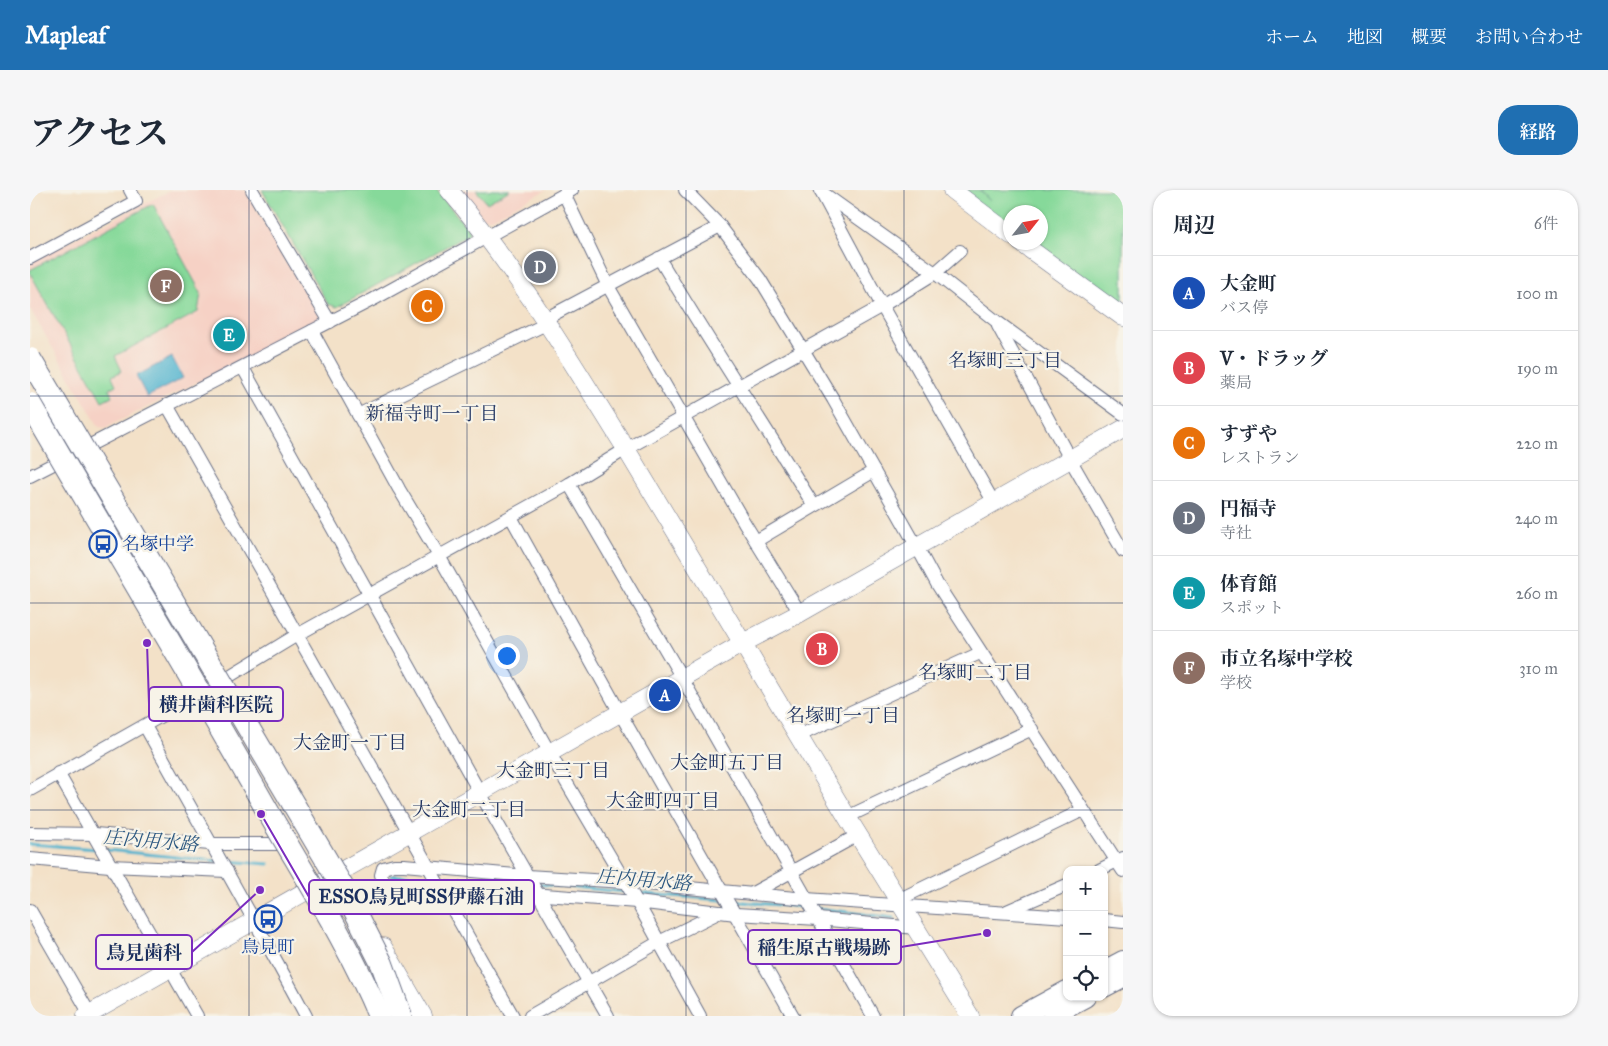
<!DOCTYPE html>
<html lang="ja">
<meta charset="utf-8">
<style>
:root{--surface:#fff;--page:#f6f6f7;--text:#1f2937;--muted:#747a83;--line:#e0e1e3;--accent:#1f6fb2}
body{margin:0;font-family:"IM FELL Great Primer","Noto Serif JP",serif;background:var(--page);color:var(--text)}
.controls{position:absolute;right:15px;bottom:15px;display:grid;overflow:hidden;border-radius:10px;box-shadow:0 1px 4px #0004}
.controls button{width:45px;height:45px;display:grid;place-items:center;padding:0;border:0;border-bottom:1px solid var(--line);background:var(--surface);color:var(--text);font:25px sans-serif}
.compass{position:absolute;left:973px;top:15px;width:45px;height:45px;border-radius:50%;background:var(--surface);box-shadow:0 1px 4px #0004;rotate:59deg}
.you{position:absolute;left:476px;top:465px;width:18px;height:18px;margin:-12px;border:4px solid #fff;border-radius:50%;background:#1a73e8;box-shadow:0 0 0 8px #1a73e833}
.badge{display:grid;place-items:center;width:32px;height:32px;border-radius:50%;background:var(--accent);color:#fff;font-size:16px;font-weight:700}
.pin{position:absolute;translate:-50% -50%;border:2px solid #fff;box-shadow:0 1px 5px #0006}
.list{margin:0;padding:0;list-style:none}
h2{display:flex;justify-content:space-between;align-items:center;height:65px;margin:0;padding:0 20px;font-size:21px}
h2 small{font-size:16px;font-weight:400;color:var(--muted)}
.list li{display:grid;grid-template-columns:32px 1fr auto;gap:15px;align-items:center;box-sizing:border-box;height:75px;padding:0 20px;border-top:1px solid var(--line)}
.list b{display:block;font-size:19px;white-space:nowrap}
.list p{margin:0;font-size:16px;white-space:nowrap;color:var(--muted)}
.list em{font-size:16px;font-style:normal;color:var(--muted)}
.icon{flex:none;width:28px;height:28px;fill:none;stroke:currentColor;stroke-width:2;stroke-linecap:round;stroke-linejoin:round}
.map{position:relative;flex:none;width:1093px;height:826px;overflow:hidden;border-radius:20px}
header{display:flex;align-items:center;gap:30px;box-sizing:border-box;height:70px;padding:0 25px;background:var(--accent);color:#fff}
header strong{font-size:24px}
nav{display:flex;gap:28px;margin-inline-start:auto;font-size:18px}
.intro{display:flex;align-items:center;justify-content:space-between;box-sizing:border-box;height:120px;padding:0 30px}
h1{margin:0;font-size:35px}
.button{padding:12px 22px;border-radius:20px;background:var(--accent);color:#fff;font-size:18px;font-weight:700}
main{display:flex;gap:30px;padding:0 30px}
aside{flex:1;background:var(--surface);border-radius:20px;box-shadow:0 1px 4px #0004}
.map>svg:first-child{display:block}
</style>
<header>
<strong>Mapleaf</strong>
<nav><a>ホーム</a><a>地図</a><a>概要</a><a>お問い合わせ</a></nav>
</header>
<div class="intro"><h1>アクセス</h1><a class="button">経路</a></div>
<main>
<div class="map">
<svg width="1093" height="826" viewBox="0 0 1093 826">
<rect width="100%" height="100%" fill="#f7f3e8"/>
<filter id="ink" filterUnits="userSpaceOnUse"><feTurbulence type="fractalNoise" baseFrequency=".02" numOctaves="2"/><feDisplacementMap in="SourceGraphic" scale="10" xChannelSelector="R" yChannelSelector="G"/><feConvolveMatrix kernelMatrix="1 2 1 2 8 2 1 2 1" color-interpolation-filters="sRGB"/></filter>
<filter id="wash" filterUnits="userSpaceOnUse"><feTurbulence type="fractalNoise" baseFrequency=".0096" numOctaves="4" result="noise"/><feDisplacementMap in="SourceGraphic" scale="20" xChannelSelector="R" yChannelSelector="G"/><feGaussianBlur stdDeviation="1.12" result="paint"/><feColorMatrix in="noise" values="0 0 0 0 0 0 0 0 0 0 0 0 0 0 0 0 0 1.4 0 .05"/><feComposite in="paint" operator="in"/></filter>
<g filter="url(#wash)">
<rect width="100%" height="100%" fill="#f3e1c8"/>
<!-- built -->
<g fill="#f6d1c5">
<path d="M141,0H215L291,128L289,132L75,238L69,237L0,119V72Z"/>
<path d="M429,0H516L462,28H453Z"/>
</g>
<!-- green -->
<g fill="#86d99a" stroke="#50847c">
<path d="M232,0H406L439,40V44L307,117L298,114Z"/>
<path d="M446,0H480L457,13Z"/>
<path d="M922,0H949L960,11L950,0H1093V127L990,53L1011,52V22H981L980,45Z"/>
<path d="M123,14L171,103L168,122L85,166L92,181L82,186L86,195L79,199L82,206L72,211L0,83V80Z"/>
</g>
<!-- water -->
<path fill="#50b3cf" stroke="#367196" d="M142,167L153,188L117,207L106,186Z"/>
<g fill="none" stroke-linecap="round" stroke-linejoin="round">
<!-- stream -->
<g stroke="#50b3cf" stroke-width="3">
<path d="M0,654L67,659"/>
<path d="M76,660L186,671"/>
<path d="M195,671L239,674"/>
<path d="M361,686H401"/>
<path d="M409,687L497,694"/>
<path d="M506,694L597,702"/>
<path d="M606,703L692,710"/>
<path d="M700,711L776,717"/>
<path d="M787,718L864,728"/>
</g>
</g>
</g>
<g filter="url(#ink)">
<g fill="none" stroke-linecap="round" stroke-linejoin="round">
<!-- street casing -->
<g stroke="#676d83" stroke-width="14">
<g id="street">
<path d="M222,0L300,132"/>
<path d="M655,0L690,36L730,89L803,209L887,357L907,394L1093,681"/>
<path d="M790,1L905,83L966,131L1093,224"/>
<path d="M534,4L578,96L714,332L770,423"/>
<path d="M792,4L852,116L964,313"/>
<path d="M0,68L106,11L100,0"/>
<path d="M629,68C679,152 733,233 784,316"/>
<path d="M513,130L690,36"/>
<path d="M968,136L1040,269L1093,361"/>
<path d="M282,141L369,299L409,366L535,590L607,712L670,826"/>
<path d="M213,178L450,603L578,826"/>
<path d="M137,215L483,826"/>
<path d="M328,225L516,134"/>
<path d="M0,286L344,109L542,0"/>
<path d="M539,294L652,488L843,826"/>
<path d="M481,327L590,523L763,826"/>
<path d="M726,351L844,281"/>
<path d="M115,536C169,633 224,728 276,826"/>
<path d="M768,546L950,463"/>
<path d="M28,583L167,826"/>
<path d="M0,600L170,504L267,445L539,294L596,259L852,116L905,83L930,61"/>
<path d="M817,627L1002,539"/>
<path d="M0,643L65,644L180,654H257"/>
<path d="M0,669L80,676L197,681"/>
<path d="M1069,680L1093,668"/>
<path d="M721,704L828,645"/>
<path d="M868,710L1053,620"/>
<path d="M0,720L61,826"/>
<path d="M977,721L1037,695"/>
<path d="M1074,730L1093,732"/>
<path d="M886,738L788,729L706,724L607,712L409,697L373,696L359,694L353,690L351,685L353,678L364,675H374L497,686L595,692L776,709L1037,727"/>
<path d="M500,826L629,752L690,722"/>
</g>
</g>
<!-- secondary casing -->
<g stroke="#676d83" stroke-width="19">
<g id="secondary">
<path d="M419,0C487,79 541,171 596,259L817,627L940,826"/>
<path d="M922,0L981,45"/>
<path d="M990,52L1093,127"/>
<path d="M353,757L393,826"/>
<path d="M56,826L713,453L770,423L1093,239"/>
</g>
</g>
<!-- primary casing -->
<g stroke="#676d83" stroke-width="22">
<g id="primary">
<path d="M1074,781L1093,771"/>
<path d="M1074,797L1093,787"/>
<path d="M1023,824L1055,807"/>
<path d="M991,826L1037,801"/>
</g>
</g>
<!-- street -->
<use href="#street" stroke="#fff" stroke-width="12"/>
<!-- secondary -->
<use href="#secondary" stroke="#fff" stroke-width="18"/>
<!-- primary -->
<use href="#primary" stroke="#fff" stroke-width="20"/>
<!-- highway-bridge casing -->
<g stroke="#676d83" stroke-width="24" stroke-linecap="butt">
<g id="highway-bridge">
<path d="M0,169L316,703L352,774L371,826"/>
<path d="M0,214C79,350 160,484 237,620C276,688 319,754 349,826"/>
</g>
</g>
<!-- highway-bridge -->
<use href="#highway-bridge" stroke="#fff" stroke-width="22"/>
</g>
</g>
<!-- grid -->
<path fill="none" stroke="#1b2f5e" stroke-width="1" stroke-opacity="0.55" d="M219,0V826M437,0V826M656,0V826M874,0V826M0,206H1093M0,413H1093M0,620H1093"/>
<!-- icons -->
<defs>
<g id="bus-ring" transform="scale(1.4375)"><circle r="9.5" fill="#f7f3e8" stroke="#1a4fb4" stroke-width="1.5"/><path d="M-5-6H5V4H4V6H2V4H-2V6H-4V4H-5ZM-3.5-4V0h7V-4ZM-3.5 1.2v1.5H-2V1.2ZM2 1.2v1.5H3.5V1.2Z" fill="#1a4fb4"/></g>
</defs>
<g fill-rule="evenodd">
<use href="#bus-ring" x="73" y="354"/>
<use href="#bus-ring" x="238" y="729"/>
</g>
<g text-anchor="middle" stroke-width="4.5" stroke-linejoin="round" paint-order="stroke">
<!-- transit labels -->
<g font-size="18" fill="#164399" stroke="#f7f3e8" text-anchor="start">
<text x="92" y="360">名塚中学</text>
<text x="238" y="763" text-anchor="middle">鳥見町</text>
</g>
<!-- neighbourhood labels -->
<g font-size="19" fill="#1b2f5e" stroke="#f7f3e8">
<text x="975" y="177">名塚町三丁目</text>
<text x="402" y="230">新福寺町一丁目</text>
<text x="945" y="489">名塚町二丁目</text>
<text x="813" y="532">名塚町一丁目</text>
<text x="320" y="559">大金町一丁目</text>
<text x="697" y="579">大金町五丁目</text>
<text x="523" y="587">大金町三丁目</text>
<text x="633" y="617">大金町四丁目</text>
<text x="439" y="626">大金町二丁目</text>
</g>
<!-- water labels -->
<g font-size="19" font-style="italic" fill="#2b5780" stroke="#f7f3e8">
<text transform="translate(121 650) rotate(5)" y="7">庄内用水路</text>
<text transform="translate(614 689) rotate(5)" y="7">庄内用水路</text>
</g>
</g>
<!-- callouts -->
<path fill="none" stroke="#7b2cbf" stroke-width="2" d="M117 453L119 514M231 624L279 707M957 743L871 757M230 700L162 762"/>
<g fill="#7b2cbf" stroke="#f7f3e8" stroke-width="2">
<circle cx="117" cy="453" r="5"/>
<circle cx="231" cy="624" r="5"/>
<circle cx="957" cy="743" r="5"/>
<circle cx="230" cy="700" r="5"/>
</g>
<g fill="#f7f3e8" stroke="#7b2cbf" stroke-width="2">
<rect x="119" y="497" width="134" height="34" rx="5"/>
<rect x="279" y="690" width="225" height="34" rx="5"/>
<rect x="718" y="740" width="153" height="34" rx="5"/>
<rect x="66" y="745" width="96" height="34" rx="5"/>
</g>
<g font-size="19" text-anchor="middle" font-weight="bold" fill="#1b2f5e">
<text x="186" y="521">横井歯科医院</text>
<text x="391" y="713">ESSO鳥見町SS伊藤石油</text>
<text x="794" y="764">稲生原古戦場跡</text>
<text x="114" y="769">鳥見歯科</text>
</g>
</svg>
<div class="controls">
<button>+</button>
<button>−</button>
<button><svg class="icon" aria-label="locate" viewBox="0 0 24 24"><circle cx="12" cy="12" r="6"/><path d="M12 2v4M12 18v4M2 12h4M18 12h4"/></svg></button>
</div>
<svg class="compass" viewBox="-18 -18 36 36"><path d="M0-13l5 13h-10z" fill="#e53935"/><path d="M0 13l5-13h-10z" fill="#747a83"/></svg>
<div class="you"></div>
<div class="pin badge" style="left:635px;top:505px;background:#1a4fb4">A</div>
<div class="pin badge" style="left:792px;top:459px;background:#e0444e">B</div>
<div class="pin badge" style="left:397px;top:116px;background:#e8710a">C</div>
<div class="pin badge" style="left:510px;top:77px;background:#6b7280">D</div>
<div class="pin badge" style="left:199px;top:145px;background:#0f9aa8">E</div>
<div class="pin badge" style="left:136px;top:96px;background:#8d6e63">F</div>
</div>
<aside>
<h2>周辺<small>6件</small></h2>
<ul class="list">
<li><span class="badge" style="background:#1a4fb4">A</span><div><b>大金町</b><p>バス停</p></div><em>100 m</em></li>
<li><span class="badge" style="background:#e0444e">B</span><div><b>V・ドラッグ</b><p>薬局</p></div><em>190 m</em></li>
<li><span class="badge" style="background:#e8710a">C</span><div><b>すずや</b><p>レストラン</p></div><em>220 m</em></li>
<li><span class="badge" style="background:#6b7280">D</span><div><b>円福寺</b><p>寺社</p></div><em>240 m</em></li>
<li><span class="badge" style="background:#0f9aa8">E</span><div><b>体育館</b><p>スポット</p></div><em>260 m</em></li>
<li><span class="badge" style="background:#8d6e63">F</span><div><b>市立名塚中学校</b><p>学校</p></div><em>310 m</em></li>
</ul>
</aside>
</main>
